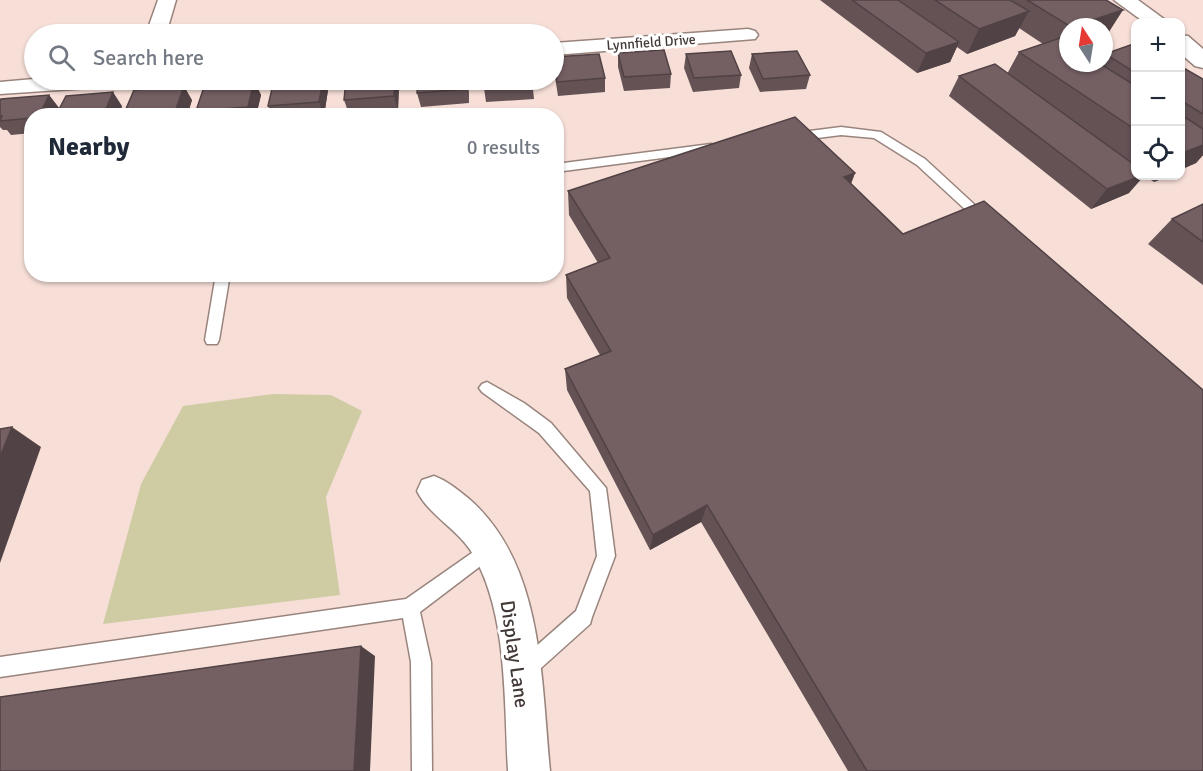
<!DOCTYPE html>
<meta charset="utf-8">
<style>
:root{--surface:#fff;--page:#f6f6f7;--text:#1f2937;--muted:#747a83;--line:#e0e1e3}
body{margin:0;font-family:Signika,sans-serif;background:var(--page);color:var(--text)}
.controls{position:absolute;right:18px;top:18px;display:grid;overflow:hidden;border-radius:12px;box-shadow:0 2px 4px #0004}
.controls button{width:54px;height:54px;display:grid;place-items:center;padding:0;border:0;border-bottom:2px solid var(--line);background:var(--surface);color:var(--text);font:30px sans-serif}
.compass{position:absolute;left:1059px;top:18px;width:54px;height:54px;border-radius:50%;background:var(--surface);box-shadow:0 2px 4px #0004;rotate:348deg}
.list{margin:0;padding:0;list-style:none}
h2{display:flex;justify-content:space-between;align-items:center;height:78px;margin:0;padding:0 24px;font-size:26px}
h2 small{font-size:20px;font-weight:400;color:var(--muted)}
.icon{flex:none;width:33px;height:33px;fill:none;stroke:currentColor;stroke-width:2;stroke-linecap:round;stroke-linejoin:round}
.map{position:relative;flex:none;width:1203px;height:771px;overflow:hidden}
.search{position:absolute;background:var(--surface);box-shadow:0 2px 4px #0004;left:24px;top:24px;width:540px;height:66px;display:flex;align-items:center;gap:15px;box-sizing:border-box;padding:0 21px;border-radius:33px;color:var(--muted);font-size:22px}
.panel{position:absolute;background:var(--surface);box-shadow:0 2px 4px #0004;left:24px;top:108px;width:540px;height:174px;border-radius:24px}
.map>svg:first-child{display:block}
</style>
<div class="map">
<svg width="1203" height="771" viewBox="0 0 1203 771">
<rect width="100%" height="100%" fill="#f7dfd8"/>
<!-- green -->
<path fill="#cfcba3" d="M273,394L331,395L362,411L326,497L340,595L103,624L141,484L183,406Z"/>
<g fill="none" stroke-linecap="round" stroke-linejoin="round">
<!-- lane casing -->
<g stroke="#99847d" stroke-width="3">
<g id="lane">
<path d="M841,127L881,132L925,159L989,218L991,221L989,224H981L917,165L874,138L841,135L794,141L788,137L794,133Z"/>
<path d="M711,144L715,145V151L556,172V164Z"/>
<path d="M216,274H230L219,340L217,344H207L205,340Z"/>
<path d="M487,382L524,403L551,423L606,488L615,556L592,617L590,624L531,677L524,680L517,677L514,670L517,663L576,611L597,556L590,491L539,433L482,392L479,388L482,384Z"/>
<path d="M489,541L495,543L498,549L495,555L420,612L431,662L432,771H412L411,662L403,618L0,677V657L406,599Z"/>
</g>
</g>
<!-- street casing -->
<g stroke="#99847d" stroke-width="3">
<g id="street">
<path d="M158,0H176L166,34H146Z"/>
<path d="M748,29L755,31L758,35L755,39L554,55V43Z"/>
<path d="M34,79L129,80H130L126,84L119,86L0,94V82Z"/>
<path d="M434,476C447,481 457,489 468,498C544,563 541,680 550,771H508C504,703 508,616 474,556C460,530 429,516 417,491L422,480Z"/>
</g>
</g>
<!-- secondary casing -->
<g stroke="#99847d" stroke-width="3">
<g id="secondary">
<path d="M1114,0H1138L1168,22H1144Z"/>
<path d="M1180,35L1188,36L1203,49V68L1195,66L1180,53Z"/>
</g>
</g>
<!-- lane -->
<use href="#lane" fill="#fff" fill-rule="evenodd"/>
<!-- street -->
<use href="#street" fill="#fff" fill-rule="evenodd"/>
<!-- secondary -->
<use href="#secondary" fill="#fff" fill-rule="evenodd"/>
</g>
<!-- wall -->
<g fill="#645255">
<path d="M820,0H1106L1107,35L1104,36V27H1068V63H1104V56L1105,54L1136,43V176L1129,193L1091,209L949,96L959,76L1007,74L1019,52L1043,44L1019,28L1015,36L967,54L957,47L950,62L917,73Z"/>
<path d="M618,53L671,74L670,88L624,91L618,67Z"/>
<path d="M686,54L741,75L739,88L693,92L684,68Z"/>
<path d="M752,54L810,75L806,89L760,92L749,68Z"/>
<path d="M554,57L605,78V92L558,96L554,71Z"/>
<path d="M1180,66L1203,79V155L1196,163L1180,170Z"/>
<path d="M346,80H398L399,85L398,110L349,114L344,100Z"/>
<path d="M468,80L469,103L421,107L417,93Z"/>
<path d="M532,80L534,99L486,102L484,88Z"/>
<path d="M254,81L261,95L256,116H198L196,111Z"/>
<path d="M328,90L324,116H272L268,106Z"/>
<path d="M49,95L59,109L122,106L119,116H59L57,114L32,116V133L11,135L7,130H3L0,127V101Z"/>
<path d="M192,100L187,116H123Z"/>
<path d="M855,173L851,184L1203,771H848L701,522L650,550L567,390L565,369L600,355L567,298L566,275L598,263L569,215L568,191Z"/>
<path d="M1145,176H1168L1154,182Z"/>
<path d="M1203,204V285L1148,244L1172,219Z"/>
</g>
<!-- shaded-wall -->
<g fill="#514245">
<path d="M1123,10L1107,35L1104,36V27H1073Z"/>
<path d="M1029,11L1015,36L967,54L979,29Z"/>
<path d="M1068,34V49L1057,53Z"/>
<path d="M959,42L950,62L917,73L926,53Z"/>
<path d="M323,80H324L328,90L324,116L319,102Z"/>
<path d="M395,80H398L399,85L398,110L394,96Z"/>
<path d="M466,80H468L469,103L467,89Z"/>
<path d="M254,81L261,95L256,116H252L248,107Z"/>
<path d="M184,86L192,100L187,116H176L175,112Z"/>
<path d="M113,92L122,106L119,116H105L104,114Z"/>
<path d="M49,95L60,109L57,116H39Z"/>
<path d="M1203,145V155L1196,163L1180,170V154Z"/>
<path d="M855,173L845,198L844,177Z"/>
<path d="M1141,176H1144L1129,193L1091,209L1107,189Z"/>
<path d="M1159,176H1168L1154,182Z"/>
<path d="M12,427L41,447L0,563V457Z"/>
<path d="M707,505L701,522L650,550L653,535Z"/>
<path d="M361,646L375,656L370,771H354Z"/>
</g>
<!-- building -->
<g fill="#745f63" stroke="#514245" stroke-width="1.5">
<path d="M852,0H898L959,42L926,53Z"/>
<path d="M935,0H1010L1029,11L979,29Z"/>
<path d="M1027,0H1106L1123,10L1071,27Z"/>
<path d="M1060,38L1068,43V63H1099L1136,86V130L1019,52Z"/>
<path d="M1136,43V73L1105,54Z"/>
<path d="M664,50L671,74L624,77L618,53Z"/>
<path d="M731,51L741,75L694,78L686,54Z"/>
<path d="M797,51L810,75L763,79L752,54Z"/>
<path d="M599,54L605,78L557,82L554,57Z"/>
<path d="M995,64L1136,166V176H1141L1107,189L959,76Z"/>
<path d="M1180,66L1203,79V114L1180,100Z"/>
<path d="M274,80H323L319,102L268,106Z"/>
<path d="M346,80H395L394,96L344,100Z"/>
<path d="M418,80H466L467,89L417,93Z"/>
<path d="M483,80H532V85L484,88Z"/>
<path d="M254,81L248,107L196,111L205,84Z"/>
<path d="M184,86L175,112L123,116L134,90Z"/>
<path d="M113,92L104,114L85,116H66L67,112L57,113L66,96Z"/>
<path d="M49,95L39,116H32V118L0,121L2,116H0V101L1,99Z"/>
<path d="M1180,114L1203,129V145L1180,154Z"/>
<path d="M795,117L855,173L844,177L903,234L984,201L1203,390V771H867L707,505L653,535L565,369L611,351L566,275L610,258L568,191Z"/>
<path d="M1203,204V242L1172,219Z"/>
<path d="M12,427L0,457V429Z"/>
<path d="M361,646L354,771H0V697Z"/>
</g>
<g text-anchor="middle" stroke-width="6" stroke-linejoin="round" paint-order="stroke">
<!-- far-street labels -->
<g font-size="14" fill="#423936" stroke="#fff">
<text transform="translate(651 42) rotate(-4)" y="5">Lynnfield Drive</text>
</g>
<!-- near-street labels -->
<g font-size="20" fill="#423936" stroke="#fff">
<text transform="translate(515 654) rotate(82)" y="7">Display Lane</text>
</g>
</g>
</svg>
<div class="controls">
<button>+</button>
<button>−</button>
<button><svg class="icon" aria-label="locate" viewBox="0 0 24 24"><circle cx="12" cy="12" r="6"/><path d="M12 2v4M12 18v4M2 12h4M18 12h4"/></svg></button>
</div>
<svg class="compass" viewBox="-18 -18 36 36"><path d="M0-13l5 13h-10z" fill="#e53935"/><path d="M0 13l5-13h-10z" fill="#747a83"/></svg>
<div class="search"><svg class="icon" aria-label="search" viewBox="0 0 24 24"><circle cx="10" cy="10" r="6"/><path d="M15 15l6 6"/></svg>Search here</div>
<section class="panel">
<h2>Nearby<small>0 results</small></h2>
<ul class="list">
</ul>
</section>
</div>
